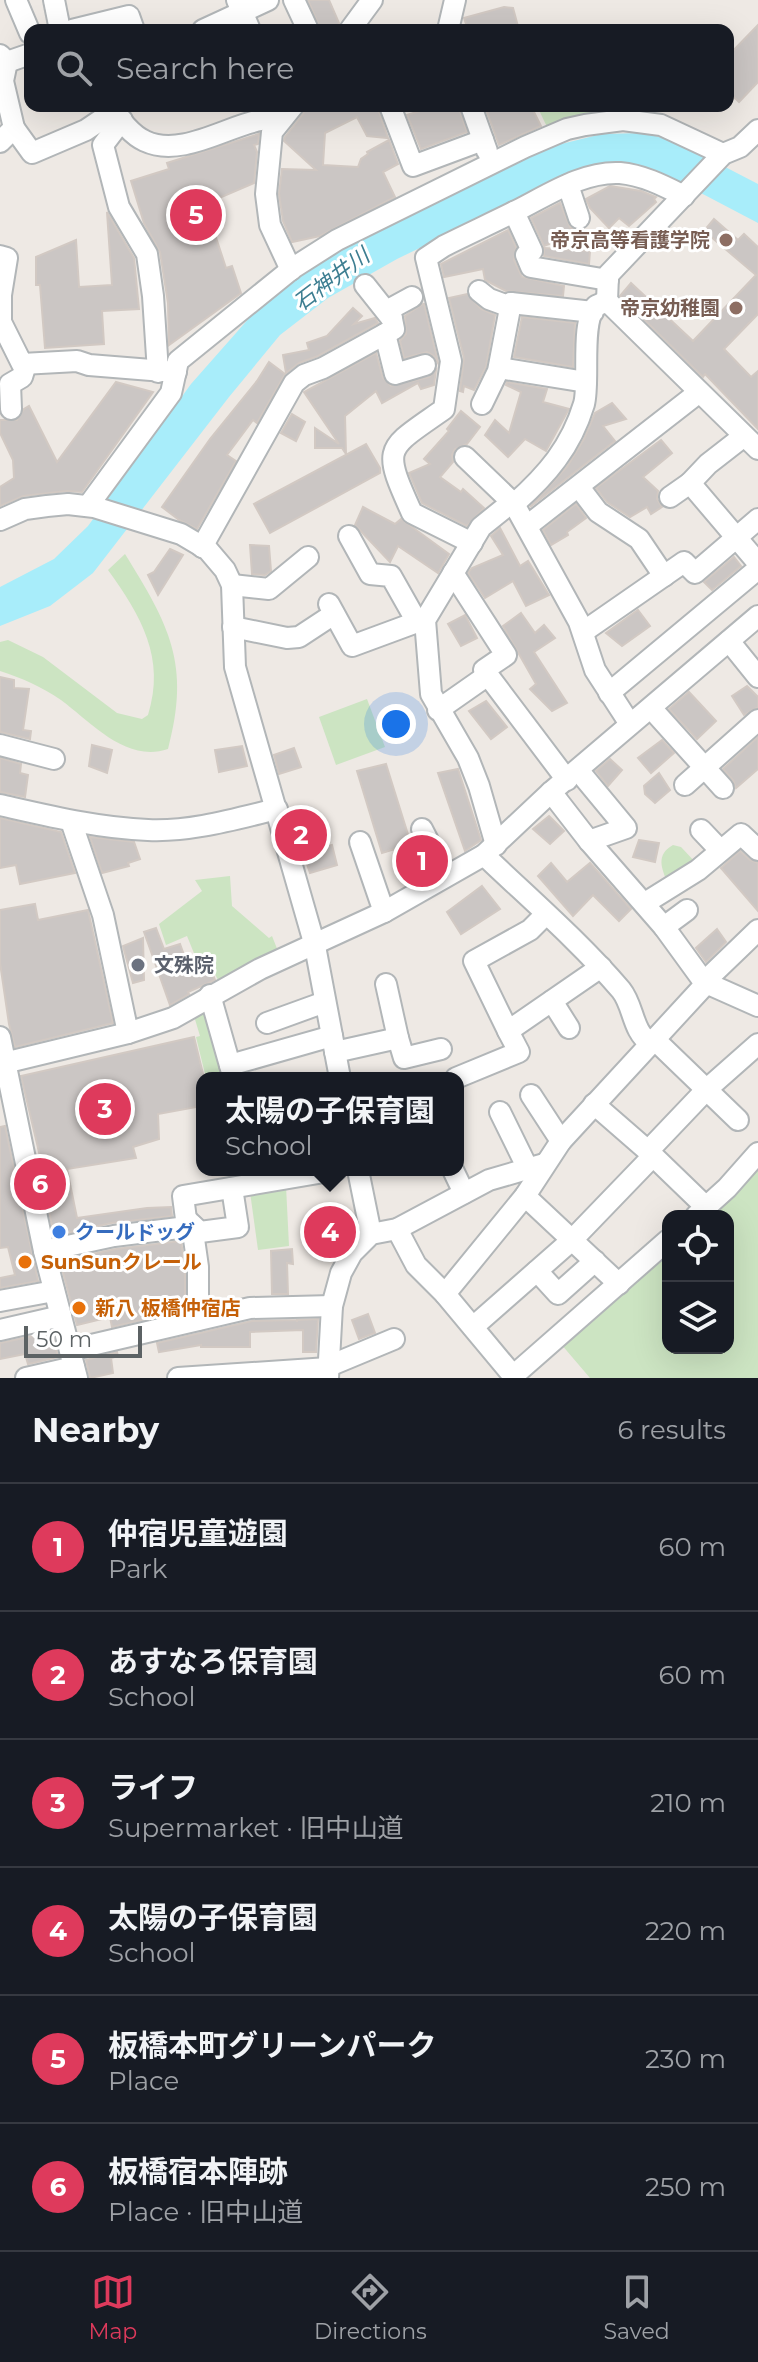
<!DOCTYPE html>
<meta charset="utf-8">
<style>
:root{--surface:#171b24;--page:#242831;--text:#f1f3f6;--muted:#9ea1a6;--line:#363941;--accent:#de3a5c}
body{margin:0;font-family:Montserrat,"Noto Sans JP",sans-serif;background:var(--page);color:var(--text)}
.controls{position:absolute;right:24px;bottom:24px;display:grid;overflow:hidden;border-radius:16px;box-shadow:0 8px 32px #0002}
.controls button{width:72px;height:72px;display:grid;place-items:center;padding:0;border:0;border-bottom:2px solid var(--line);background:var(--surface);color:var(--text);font:40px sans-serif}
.scale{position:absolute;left:24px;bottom:20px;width:118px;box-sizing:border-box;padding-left:8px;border:4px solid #5c6264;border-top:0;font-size:22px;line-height:28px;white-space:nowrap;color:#5c6264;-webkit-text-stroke:6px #fff;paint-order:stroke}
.you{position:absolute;left:396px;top:724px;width:28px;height:28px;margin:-20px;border:6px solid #fff;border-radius:50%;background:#1a73e8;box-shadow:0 0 0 12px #1a73e833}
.badge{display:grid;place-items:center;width:52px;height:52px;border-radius:50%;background:var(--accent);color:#fff;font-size:26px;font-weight:700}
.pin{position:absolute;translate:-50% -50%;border:4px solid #fff;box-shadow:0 2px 8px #0006}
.popup{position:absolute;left:196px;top:1072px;width:268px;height:104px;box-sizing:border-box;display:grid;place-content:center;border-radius:16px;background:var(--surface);filter:drop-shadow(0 2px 6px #0005);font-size:26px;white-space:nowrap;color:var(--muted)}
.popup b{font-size:30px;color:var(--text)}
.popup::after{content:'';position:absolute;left:50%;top:100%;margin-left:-16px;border:16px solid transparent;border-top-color:var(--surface)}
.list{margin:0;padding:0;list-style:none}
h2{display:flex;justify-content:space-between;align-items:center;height:104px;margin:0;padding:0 32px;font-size:34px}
h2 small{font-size:26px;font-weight:400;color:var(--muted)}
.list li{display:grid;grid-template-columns:52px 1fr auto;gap:24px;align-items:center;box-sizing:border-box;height:128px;padding:0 32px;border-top:2px solid var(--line)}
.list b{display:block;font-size:30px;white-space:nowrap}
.list p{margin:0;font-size:26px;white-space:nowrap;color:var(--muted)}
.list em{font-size:26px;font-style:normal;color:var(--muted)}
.icon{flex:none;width:44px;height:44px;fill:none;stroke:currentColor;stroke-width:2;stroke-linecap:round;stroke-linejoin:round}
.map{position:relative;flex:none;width:758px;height:1378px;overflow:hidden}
.search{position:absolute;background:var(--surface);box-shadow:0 8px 32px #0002;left:24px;right:24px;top:24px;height:88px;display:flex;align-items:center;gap:20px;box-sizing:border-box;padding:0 28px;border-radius:16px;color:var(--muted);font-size:30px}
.sheet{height:872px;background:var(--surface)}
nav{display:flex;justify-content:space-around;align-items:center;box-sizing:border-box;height:112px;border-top:2px solid var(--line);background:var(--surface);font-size:22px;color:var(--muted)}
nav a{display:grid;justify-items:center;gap:4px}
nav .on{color:var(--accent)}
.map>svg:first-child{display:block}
</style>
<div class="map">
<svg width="758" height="1378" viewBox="0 0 758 1378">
<rect width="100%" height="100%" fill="#eee9e4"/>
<!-- green -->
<g fill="#cce4c2">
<path d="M537,106H618L617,114L548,129Z"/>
<path d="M125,554C169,625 191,664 168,749C126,763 92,723 61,700C42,687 22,678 0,671V642L8,640L43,657L117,713L142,719L148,715C166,658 141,616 108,570Z"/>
<path d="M367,699L385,747L336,765L319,717Z"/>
<path d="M673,845L681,847L696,863L668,884C662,869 655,855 673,845Z"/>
<path d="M230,876L232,906L269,938L272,936L278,951L219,982L210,964L200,968L187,936L166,945L159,924L202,891L195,880Z"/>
<path d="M210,1009L229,1078H206L196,1037L200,1036L194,1016Z"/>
<path d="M758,1165V1378H590L561,1344L668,1250V1348H728V1216H707Z"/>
<path d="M286,1186L289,1246L258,1250L250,1192Z"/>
</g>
<!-- water -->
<path fill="#a8edfa" d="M644,133L677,142L758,184V223L678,181L643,170L566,177L397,259L328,298L280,335L229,397L93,573L50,606L0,626V587L54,559L88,526L191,384L251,316L301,274L357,238L549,147L602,134Z"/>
<!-- building -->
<g fill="#cbc6c4" stroke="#d2c9c3" stroke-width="2">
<path d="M308,0H329L339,23L337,30H321Z"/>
<path d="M504,7L513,8L519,30H468L464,18Z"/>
<path d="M758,25V82L739,102L728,91V56Z"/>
<path d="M306,106H377L388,138L367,136L357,117L325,133L323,165L358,167L361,159L368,154L367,152L389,140L398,164L383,172L395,197L320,236L292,242L283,221L279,194L282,169L316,170L284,141L285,137L303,114Z"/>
<path d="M436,106H458L467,132L421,149L407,115Z"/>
<path d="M499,106H531L541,126L499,145L487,112Z"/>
<path d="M259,134L258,144L254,145L257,152L254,183L205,204L226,268L232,266L241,293L169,345L168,303L160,252L144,223L131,181L169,169L167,163Z"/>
<path d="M610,186L641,191L656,197L654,199L656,202L629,226L619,218L609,228L590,208L586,199Z"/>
<path d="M560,203L570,227L577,231L585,230L544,246L531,218Z"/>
<path d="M107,212L134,258L139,309L102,311L104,344L45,348L40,285H36V257L76,240L79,287L112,285Z"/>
<path d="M714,219L738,240L744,234L758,247V314L724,349L751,377L758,371V429L705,374L703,377L620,296L631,283L693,341L756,275L704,231Z"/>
<path d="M508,230L516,247L514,260L522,277L564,286L563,296L506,291L485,280L483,269L444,277L441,264Z"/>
<path d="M544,248L590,251L589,264L544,256Z"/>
<path d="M467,294L481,309L495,315L486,367L474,390L464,386L463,392L460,391L464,358L449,298Z"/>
<path d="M423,304H424L438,362V363L434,356L427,352L404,358L400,341L406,334L405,316Z"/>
<path d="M353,308L362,316L354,324L375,318L378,323L318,356L299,363L286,373L283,355L309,350L307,343L327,336Z"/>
<path d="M522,317L575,323L573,367L514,357Z"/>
<path d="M376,353L383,378L391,386L429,377L436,370L434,385L421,389L418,383L382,403L376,391L345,416L346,454L342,448H315V428L339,444L304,392Z"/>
<path d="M269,362L285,374L257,423L253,420L227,455L236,461L197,529L179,520L162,507L210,439L257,381Z"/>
<path d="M116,382L153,392L82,492L67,491L23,496L0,506V487L14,478L13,460L0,433V420H17L24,409L29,406L57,462Z"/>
<path d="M507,382L547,389L543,402L569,409L546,451L525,439L508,457L485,435L495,420L509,433L521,392L506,385Z"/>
<path d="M612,403L626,419L603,426L615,441L530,507L567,467L584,439L595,413Z"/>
<path d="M461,411L480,427L467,444L455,449L452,455L453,462L440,477L461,492L463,489L484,508L467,526L422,503L409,473L430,464L424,459L449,431L447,429Z"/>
<path d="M292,414L305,422L296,441L281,433Z"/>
<path d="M661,440L672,453L643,477L658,491L657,499L662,507L651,514L647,507L630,517L607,502L596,488Z"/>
<path d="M366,444L380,468V473L270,533L254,504Z"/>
<path d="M576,504L586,518L567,532L568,535L551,545L543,530Z"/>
<path d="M363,507L395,524L401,519L449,554L438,573L398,546L390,562L355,525Z"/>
<path d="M500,528L520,566L528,561L549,595L526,606L513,581L485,598L468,573L472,568L503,555L491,536Z"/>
<path d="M250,545L269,546L271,571L265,575L252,574Z"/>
<path d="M170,549L183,555L158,595L148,575L154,572Z"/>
<path d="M734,557L741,566L712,590L704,582Z"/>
<path d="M638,610L650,626L622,646L606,633Z"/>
<path d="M521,613L535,633L544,625L555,638L534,652L567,703L552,711L530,689L536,684L503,626Z"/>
<path d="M465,615L477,638L461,646L448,624Z"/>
<path d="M0,677L14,680V688L29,689L23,730L31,731L30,739L0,732Z"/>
<path d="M747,686L758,697V707L744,715L732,696Z"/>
<path d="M689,692L716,721L697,739L669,709Z"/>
<path d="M486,701L507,727L491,739L469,711Z"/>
<path d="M758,737V769L736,788L733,780L723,769Z"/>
<path d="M662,740L674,753L651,773L638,758Z"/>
<path d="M92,745L112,750L107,773L89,766Z"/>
<path d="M242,746L247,766L219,772L215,750Z"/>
<path d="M294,748L301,767L279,774L274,755Z"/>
<path d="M0,758L21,764L20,773L28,775L25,797L0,792Z"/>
<path d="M610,759L622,770L608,786L596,771Z"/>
<path d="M386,764L411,844L382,853L357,771Z"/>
<path d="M458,769L481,840L465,851L438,773Z"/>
<path d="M659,773L670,790L655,803L645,794L644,786Z"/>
<path d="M549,816L564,831L550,844L533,829Z"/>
<path d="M0,818L61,832L75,873L20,884L16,865L0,868Z"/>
<path d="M90,837L134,842L140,859L128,863L129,866L102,873Z"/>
<path d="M639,840L659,843L655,862L633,857Z"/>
<path d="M332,845L337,865L310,873L303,852Z"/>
<path d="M740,851L750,860L758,863V911L721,868Z"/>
<path d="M551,863L567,882L590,863L631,909L619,921L593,895L573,916L538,876Z"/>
<path d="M482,886L500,909L461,934L447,912Z"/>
<path d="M35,904L38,920L88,910L113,1023L15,1047L9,1024L0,963V910Z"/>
<path d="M156,928L164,949L180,944L191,974L210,967L215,980L188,992L189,994L170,1005L144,932Z"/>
<path d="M717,929L726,942L706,962L696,948Z"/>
<path d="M143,938L144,980L133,983L123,946Z"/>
<path d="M194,1037L204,1078H202V1106L158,1114L159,1139L133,1147L136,1158L67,1169L77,1218L147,1208L171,1207L172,1216L111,1223L54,1236L44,1186H47L21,1076Z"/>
<path d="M5,1126L38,1281L0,1288V1278L15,1275L8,1247L0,1248V1127Z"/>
<path d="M181,1241L185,1268V1310L112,1327L110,1317L77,1325L60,1261L116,1249Z"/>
<path d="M292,1249L293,1264L287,1263L288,1294H272L271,1251Z"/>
<path d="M368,1314L375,1333L359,1339L352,1320Z"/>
<path d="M318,1319L316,1352H303V1330L250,1332V1347H201V1345L159,1352L157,1343L252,1321L297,1320V1322V1320Z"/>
<path d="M52,1332L58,1357L28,1364L25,1354L0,1359V1343Z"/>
<path d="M117,1352L118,1356L111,1358L113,1373L90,1378L86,1360Z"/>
</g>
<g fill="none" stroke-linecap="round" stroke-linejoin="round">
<!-- minor casing -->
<g stroke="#b2b6b8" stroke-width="24">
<g id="minor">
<path d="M16,0L30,33"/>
<path d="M54,0L60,30"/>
<path d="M237,0L250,30"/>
<path d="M294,0L308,30"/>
<path d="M72,30L129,16L134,30"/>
<path d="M203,30L268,0"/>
<path d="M350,30L372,0"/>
<path d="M448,30L455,0"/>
<path d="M0,55L7,62L3,81L14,128L0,142"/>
<path d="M7,62L30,54"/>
<path d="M110,106C119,118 131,135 145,141C181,158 227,126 261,120C267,119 274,120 280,120"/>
<path d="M390,106L413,166L483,140"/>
<path d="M471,106L487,151"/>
<path d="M122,120L103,145L119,207L147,254L153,296L158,372"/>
<path d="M14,128L32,153L86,130L114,111"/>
<path d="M758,130L740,147L723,154L608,275L607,301L758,449"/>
<path d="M568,185L579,218"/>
<path d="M514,212L532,251L526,255L531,267L608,280"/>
<path d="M0,256L7,258L1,295V322L22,364L77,361L89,365L176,372"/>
<path d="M291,270L270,225L266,194L272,132L293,106"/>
<path d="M365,285L392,319"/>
<path d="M479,291L489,299L508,306L511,303L593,312"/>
<path d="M385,334L395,374L425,365"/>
<path d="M499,368L586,382"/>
<path d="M482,404L498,371L511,303"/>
<path d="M11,409L10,384L22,377L26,364"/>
<path d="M465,457L514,504L579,622L595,670L630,724"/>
<path d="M690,483L708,464L744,436"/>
<path d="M579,487L598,512L639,539L664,576"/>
<path d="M670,497L690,483L758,563"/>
<path d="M514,504C547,475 571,447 584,404C590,383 580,321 596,306C598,305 605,302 607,301"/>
<path d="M88,506L171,393L178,361L293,268L337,240L525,147L567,129L585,125L623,120L661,125L723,154"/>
<path d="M0,520L25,509L47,506L68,504L94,507L181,534L208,550L225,570L232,585L235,667L315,946L340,1078"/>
<path d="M527,526L698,393"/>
<path d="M349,536L370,574L391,576L417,622L425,620"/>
<path d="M472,543L412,513C381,445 386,450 444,409L451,361L426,258L444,246C468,234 492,223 516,211C548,195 583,171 620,173C643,175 664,186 684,196"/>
<path d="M202,547L294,383L304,375L323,368L394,329L390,309L412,297"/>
<path d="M453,573L506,655L484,670L567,780"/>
<path d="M232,585L269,589L308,557"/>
<path d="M329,604L352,646L417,622"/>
<path d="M233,627L287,638L299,637L334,614"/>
<path d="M583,632L684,562L695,573L758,519"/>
<path d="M729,641L758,677"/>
<path d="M609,693L758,569"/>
<path d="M651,708L723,788"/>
<path d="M438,710L488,675"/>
<path d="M0,745L54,759"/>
<path d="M578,770L626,828L589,841"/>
<path d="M685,785L758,720"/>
<path d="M551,792L589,841L664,927L704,982L758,1006"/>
<path d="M0,805C49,816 98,828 148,830C191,832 235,819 277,809"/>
<path d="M71,821L103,915L128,1033"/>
<path d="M422,829L446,876"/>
<path d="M701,830L720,850"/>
<path d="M360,842L384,912"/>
<path d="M496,845L479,786L468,758L431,694L425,620L481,527L512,502"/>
<path d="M484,855C530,899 579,941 621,990C634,1006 632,1031 650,1043"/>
<path d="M645,903L698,870L741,834L758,850"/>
<path d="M546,914L530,930L474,961L508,1031L601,967"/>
<path d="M664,927L687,910"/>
<path d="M210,995L233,1076"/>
<path d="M552,1001L569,1028"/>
<path d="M267,1023L325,1002"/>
<path d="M0,1037L44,1251L77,1378"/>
<path d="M398,1038L404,1058L441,1049"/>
<path d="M654,1039L738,1120"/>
<path d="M335,1052L398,1038L386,984"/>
<path d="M4,1063L128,1033L173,1018L260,969L384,912L484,855L551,792L758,616"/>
<path d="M230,1065L332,1036"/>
<path d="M456,1078L519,1052L508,1031"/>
<path d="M531,1095L561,1141"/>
<path d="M594,1104L648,1151L706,1207"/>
<path d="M500,1112L528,1169"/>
<path d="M648,1151L707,1089L758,1044"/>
<path d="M358,1170L371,1234"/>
<path d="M453,1170L464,1193"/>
<path d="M525,1196L619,1284"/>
<path d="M696,1216L727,1188L758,1153"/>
<path d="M186,1219L200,1232L238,1227L232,1188"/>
<path d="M192,1225L198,1267V1320"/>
<path d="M397,1229L416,1265L445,1294"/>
<path d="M44,1251L114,1236L187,1227L183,1196L336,1170"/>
<path d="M537,1271L558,1294L595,1261"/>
<path d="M0,1301L54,1291"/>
<path d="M473,1327L572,1240L653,1156"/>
<path d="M0,1330L61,1316"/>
<path d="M70,1350L250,1308L332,1306"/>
<path d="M329,1366L394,1339"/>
<path d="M513,1376L668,1240"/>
<path d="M26,1378L74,1367"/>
<path d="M178,1378L328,1368"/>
<path d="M328,1378L332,1306L341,1273L352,1253L371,1234L397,1229L489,1180L544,1164"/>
<path d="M515,1378L445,1294L525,1196L561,1141L702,988L704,982L758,930"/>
</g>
</g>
<!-- minor -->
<use href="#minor" stroke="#fff" stroke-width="20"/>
</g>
<!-- markers -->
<g fill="#8d6e63" stroke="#fff" stroke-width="3">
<circle cx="726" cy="240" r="8"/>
<circle cx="736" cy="308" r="8"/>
</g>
<circle fill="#6b7280" stroke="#fff" stroke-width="3" cx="138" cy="965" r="8"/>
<circle fill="#3f7fe0" stroke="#fff" stroke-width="3" cx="59" cy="1232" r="8"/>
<g fill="#e8710a" stroke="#fff" stroke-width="3">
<circle cx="25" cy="1262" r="8"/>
<circle cx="79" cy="1308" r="8"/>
</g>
<g text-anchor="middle" stroke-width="6" stroke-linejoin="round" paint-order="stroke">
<!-- education labels -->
<g font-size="20" font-weight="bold" fill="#785e54" stroke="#fff" text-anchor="end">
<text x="710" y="247">帝京高等看護学院</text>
<text x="720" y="315">帝京幼稚園</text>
</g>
<!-- worship labels -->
<g font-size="20" font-weight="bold" fill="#5b616d" stroke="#fff" text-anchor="start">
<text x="154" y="972">文殊院</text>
</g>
<!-- shop labels -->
<g font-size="20" font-weight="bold" fill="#366cbe" stroke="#fff" text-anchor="start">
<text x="75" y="1239">クールドッグ</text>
</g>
<!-- food labels -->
<g font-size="20" font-weight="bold" fill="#c56008" stroke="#fff" text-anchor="start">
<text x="41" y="1269">SunSunクレール</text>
<text x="95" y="1315">新八 板橋仲宿店</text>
</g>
<!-- water labels -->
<g font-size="22" font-style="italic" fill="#3d7e91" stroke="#fff">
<text transform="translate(331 279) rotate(-37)" y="8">石神井川</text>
</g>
</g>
</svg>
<div class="controls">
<button><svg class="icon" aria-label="locate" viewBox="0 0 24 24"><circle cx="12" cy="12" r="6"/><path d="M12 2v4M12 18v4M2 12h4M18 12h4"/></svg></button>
<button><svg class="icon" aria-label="layers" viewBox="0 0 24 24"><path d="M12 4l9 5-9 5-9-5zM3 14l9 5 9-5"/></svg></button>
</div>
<div class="scale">50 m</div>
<div class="you"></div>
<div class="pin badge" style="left:422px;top:861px">1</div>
<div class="pin badge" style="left:301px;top:835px">2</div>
<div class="pin badge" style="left:105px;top:1109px">3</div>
<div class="pin badge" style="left:330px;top:1232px">4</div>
<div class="popup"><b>太陽の子保育園</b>School</div>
<div class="pin badge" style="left:196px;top:215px">5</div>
<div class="pin badge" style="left:40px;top:1184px">6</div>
<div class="search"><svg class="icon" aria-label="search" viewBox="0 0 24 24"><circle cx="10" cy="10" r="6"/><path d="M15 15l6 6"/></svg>Search here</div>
</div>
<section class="sheet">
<h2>Nearby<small>6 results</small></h2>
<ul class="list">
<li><span class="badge">1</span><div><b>仲宿児童遊園</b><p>Park</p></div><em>60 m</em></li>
<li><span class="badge">2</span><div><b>あすなろ保育園</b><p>School</p></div><em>60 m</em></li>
<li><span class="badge">3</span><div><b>ライフ</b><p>Supermarket · 旧中山道</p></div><em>210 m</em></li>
<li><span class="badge">4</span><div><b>太陽の子保育園</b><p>School</p></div><em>220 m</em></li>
<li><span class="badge">5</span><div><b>板橋本町グリーンパーク</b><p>Place</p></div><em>230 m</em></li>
<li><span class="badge">6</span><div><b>板橋宿本陣跡</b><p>Place · 旧中山道</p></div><em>250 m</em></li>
</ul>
</section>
<nav>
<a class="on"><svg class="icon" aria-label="map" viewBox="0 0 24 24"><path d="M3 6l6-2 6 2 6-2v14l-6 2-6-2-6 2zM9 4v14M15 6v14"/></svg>Map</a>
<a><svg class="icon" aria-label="directions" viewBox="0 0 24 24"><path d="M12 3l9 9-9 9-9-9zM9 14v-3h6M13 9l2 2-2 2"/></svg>Directions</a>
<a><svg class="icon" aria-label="saved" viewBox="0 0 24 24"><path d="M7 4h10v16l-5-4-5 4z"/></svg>Saved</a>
</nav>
